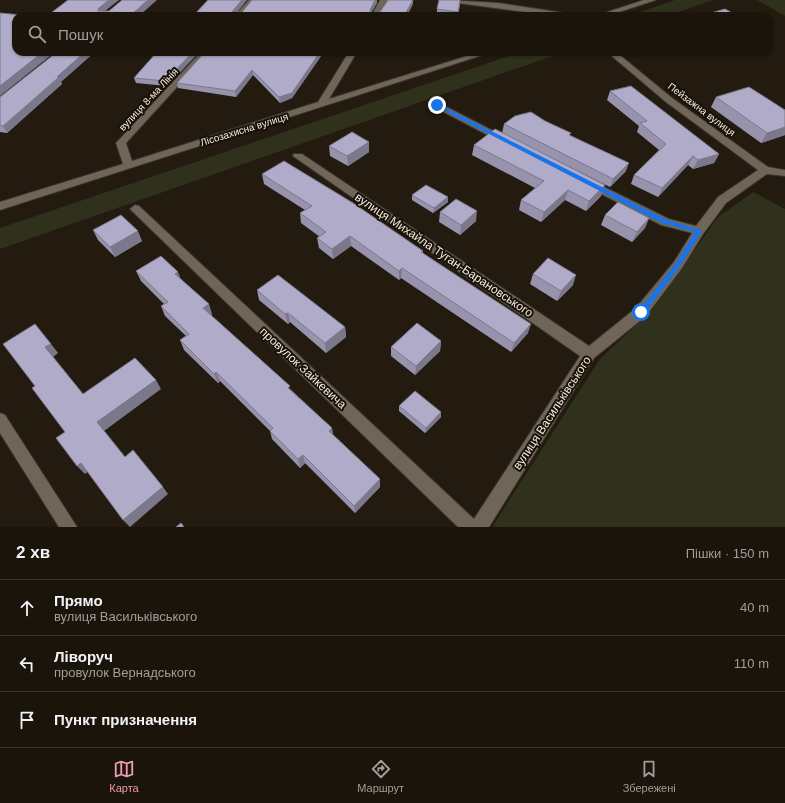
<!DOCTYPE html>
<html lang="uk">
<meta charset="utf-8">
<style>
:root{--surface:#1a140b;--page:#231d14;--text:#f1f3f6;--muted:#9f9e9d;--line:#38332c;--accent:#f19ab3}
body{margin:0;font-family:Arial,sans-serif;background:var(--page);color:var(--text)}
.stop{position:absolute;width:12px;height:12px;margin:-9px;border:3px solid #1a73e8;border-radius:50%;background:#fff}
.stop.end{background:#1a73e8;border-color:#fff;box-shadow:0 1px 4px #0008}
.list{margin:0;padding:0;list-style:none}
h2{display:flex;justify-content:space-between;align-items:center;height:52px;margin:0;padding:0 16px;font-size:17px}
h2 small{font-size:13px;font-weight:400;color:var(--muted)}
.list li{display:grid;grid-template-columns:26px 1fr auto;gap:12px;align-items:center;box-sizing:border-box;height:56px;padding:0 16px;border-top:1px solid var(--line)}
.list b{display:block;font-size:15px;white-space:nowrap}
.list p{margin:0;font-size:13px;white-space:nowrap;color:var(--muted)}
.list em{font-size:13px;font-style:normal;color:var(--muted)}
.icon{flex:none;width:22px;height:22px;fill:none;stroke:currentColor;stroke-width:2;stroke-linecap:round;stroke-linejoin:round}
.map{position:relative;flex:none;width:785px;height:527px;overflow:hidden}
.search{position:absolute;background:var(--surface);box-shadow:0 1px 3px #0004;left:12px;right:12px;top:12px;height:44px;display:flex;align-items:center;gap:10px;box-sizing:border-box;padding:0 14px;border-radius:12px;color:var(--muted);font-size:15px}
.sheet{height:220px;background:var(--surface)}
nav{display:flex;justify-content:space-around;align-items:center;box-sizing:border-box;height:56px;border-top:1px solid var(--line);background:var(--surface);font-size:11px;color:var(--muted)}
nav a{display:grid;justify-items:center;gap:2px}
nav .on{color:var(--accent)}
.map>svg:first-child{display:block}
</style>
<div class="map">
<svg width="785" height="527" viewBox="0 0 785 527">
<rect width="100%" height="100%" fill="#231b0f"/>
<!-- green -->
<g fill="#2f311d">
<path d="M675,0H713L667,16H628Z"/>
<path d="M757,0H785V16Z"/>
<path d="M521,52H564L0,249V228Z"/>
<path d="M753,192L785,209V527H492L600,359L652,310L718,217Z"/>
</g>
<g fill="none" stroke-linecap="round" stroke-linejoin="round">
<!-- street casing -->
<g stroke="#3a342d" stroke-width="2">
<g id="street">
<path d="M249,0H257L242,16H234Z"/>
<path d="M380,0H388L379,16H371Z"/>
<path d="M446,0L499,3L571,14L575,16H556L450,2Z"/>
<path d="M644,0H656L607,16H595Z"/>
<path d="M201,52H209L126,143L132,161L318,102L349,52H357L329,99L480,52H492L0,210V202L123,164L116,143L118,141Z"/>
<path d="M607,52H616L672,98L768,167L785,170V176L767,174L726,203L703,234L682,268L646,316L594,358L489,527H458L130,209L135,205L139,206L474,519L580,356L293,156L294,154H302L589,346L636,308L674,262L692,233L661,225L584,185L583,183L584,181H592L669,219L696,226L718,197L758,170L666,102Z"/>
<path d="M437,102L507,138L509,140L504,143L501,142L434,107L432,105Z"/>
<path d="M0,413L5,415L77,527H59L0,433Z"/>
</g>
</g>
<!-- street -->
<use href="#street" fill="#6f6558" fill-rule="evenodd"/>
</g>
<!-- wall -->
<g fill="#9793ac">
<path d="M460,5L458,16L437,14V9Z"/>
<path d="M157,52H199L167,86L136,83L134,78Z"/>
<path d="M205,52H326L324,56H321L292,98L280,103L253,75L236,97L178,88L177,83Z"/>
<path d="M61,82L62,84L7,133L0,132V97Z"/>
<path d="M610,91L719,154L714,163L693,169L688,165L658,197L631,184L634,175L659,150L637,132L639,126L607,100Z"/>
<path d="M716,97L785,110V135L761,143L711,107Z"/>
<path d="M545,121L570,135L626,171L610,187L544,154L601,196L586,211L565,200L541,222L519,210L521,200L535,188L472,155L474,145L502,133L504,124Z"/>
<path d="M329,146L369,152L348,166L330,156Z"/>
<path d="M262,174L423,251V253L528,333L511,352L401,278L399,280L351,246L333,259L319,248L317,238L320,237L301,223L300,213L305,210L264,184Z"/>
<path d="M412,195L448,202L433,213L412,200Z"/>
<path d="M440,212L476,221L460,235L439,222Z"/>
<path d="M605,215L649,218L645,228L632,242L601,225Z"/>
<path d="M93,230L142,241L115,257L98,240Z"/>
<path d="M136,271L181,279L212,314L211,315L332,428L333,435L380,487L355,513L305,463L300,468L272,439L270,431L220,381L218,383L184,350L180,340L186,336L165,316L161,306L164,304L141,281Z"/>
<path d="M533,274L573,285L557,301L530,284Z"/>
<path d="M257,290L345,327L346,337L326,353L290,322L288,324L259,300Z"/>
<path d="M441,341L440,351L415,375L391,356V347Z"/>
<path d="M399,406L441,412V417L425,433L399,411Z"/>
</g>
<!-- shaded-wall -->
<g fill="#7b788c">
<path d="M109,0H119L100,15L98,11V9Z"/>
<path d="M148,0H157L139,16H130Z"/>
<path d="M242,0H247L234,16L232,12Z"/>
<path d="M375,0H377V3L370,15V10Z"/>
<path d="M413,0V4L407,16H404Z"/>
<path d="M43,52H55L0,96V86Z"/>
<path d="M85,52H95L61,82L62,84L7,133L3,126Z"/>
<path d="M193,52H199L167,86L165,81Z"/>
<path d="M320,52H321V56L292,98L280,103L279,97Z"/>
<path d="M324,52H326L324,56Z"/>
<path d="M252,70L253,75L236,97L235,91Z"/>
<path d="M785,127V135L761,143L767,133Z"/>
<path d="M369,142V152L348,166L347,156Z"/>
<path d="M719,154L714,163L693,169L698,160Z"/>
<path d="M693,156L688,165L658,197L662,188Z"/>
<path d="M629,163L626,171L610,187L613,179Z"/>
<path d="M605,185L601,196L586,211L589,201Z"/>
<path d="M568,190L565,200L541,222L544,212Z"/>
<path d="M448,197V202L433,213L434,208Z"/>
<path d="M477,211L476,221L460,235L461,225Z"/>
<path d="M649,218L645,228L632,242L637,232Z"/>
<path d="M138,231L142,241L115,257L110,247Z"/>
<path d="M350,236L351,246L333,259L332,249Z"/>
<path d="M402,268L401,278L399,280V271Z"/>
<path d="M178,272L182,282L175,274Z"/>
<path d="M576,275L573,285L557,301L561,291Z"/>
<path d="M209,304L212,314L207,318L203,308Z"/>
<path d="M288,313L290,322L288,324L285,314Z"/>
<path d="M531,324L528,333L511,352L514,343Z"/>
<path d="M345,327L346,337L326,353L325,343Z"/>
<path d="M441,341L440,351L415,375L416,366Z"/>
<path d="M51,344L58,353L53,357L45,347Z"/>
<path d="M216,372L220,381L218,383L214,374Z"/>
<path d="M156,380L161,389L104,431L97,422Z"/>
<path d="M441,412V417L425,433L426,428Z"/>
<path d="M332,428L333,437L329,431Z"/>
<path d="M303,455L305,463L300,468L298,459Z"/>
<path d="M81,463L89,471L85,474L77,466Z"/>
<path d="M380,479V487L355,513L354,506Z"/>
<path d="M163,487L168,494L130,527L123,520Z"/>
</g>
<!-- building -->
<g fill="#b0abc8" stroke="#7b788c">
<path d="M68,0H109L98,9V11H109L122,0H148L130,16H47Z"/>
<path d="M208,0H242L232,12H242L252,0H375L370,10L371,13L380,12L388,0H413L404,16H193Z"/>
<path d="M439,0H460L458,12L437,9Z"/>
<path d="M725,9L738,16H700Z"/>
<path d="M0,13L32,16H16V52H43L0,86Z"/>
<path d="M57,52H85L57,77H59L3,126L0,125V97Z"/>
<path d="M157,52H193L165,81L134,78Z"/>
<path d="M205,52H320L292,93L279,97L252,70L235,91L177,83Z"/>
<path d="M631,86L719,154L698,160L693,156L662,188L634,175L666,144L640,123L647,121L610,91Z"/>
<path d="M749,87L785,110V127L767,133L716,97Z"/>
<path d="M531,112L545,121L571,133L569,135L629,163L613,179L504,124L515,116Z"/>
<path d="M495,129L605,185L589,201L568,190L544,212L521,200L544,181L474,145Z"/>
<path d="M352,132L369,142L347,156L329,146Z"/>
<path d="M284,161L353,203L423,251L421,252L531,324L514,343L402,268L399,271L350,236L332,249L317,238L326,232L300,213L312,206L262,174Z"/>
<path d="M426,185L448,197L434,208L412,195Z"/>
<path d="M456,199L477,211L461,225L440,212Z"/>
<path d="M618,202L649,218L637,232L605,215Z"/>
<path d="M121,215L138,231L110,247L93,230Z"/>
<path d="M161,256L178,272L175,274L209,304L203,308L290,386L288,388L332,428L329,431L380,479L354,506L303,455L298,459L270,431L273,428L216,372L214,374L180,340L189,334L161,306L168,302L136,271Z"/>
<path d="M548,258L576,275L561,291L533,274Z"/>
<path d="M278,275L345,327L325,343L288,313L285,314L257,290Z"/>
<path d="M417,323L441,341L416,366L391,347Z"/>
<path d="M35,324L51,344L45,347L83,394L135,358L156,380L97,422L125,457L133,450L163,487L123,520L81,463L77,466L56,438L65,432L32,388L35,386L3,344Z"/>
<path d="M415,391L441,412L426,428L399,406Z"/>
<path d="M181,523L184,527H176Z"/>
</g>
<!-- route -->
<path fill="#1a73e8" d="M435,104H438L667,220L701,230L702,231L680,266L644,314H641L638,312L676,263L695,232L662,223L435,106Z"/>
<g text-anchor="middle" stroke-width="4" stroke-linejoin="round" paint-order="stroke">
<!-- far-street labels -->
<g font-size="10" fill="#f1ebe3" stroke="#1a1207">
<text transform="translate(148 99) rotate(-47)" y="4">вулиця 8-ма Лінія</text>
<text transform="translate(702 109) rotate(37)" y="4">Пейзажна вулиця</text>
<text transform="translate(244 129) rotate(-17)" y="4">Лісозахисна вулиця</text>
</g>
<!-- street labels -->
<g font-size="12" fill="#f1ebe3" stroke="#1a1207">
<text transform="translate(444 255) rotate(34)" y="4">вулиця Михайла Туган-Барановського</text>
<text transform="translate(303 368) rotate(43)" y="4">провулок Зайкевича</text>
<text transform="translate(552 413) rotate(-57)" y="4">вулиця Васильківського</text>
</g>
</g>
</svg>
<div class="stop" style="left:641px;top:312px"></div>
<div class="stop end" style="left:437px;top:105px"></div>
<div class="search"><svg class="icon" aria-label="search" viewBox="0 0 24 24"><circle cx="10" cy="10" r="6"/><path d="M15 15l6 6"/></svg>Пошук</div>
</div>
<section class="sheet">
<h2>2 хв<small>Пішки · 150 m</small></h2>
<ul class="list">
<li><svg class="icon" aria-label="ahead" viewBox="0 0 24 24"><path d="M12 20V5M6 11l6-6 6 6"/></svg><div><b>Прямо</b><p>вулиця Васильківського</p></div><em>40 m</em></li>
<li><svg class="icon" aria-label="left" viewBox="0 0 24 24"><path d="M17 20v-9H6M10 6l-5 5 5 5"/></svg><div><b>Ліворуч</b><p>провулок Вернадського</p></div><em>110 m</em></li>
<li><svg class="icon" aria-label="arrive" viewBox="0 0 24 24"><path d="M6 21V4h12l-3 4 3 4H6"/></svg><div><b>Пункт призначення</b></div></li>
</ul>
</section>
<nav>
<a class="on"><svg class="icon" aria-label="map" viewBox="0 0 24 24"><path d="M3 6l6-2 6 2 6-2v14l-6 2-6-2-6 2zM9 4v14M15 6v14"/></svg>Карта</a>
<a><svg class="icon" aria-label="directions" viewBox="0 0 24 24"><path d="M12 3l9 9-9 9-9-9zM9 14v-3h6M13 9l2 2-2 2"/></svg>Маршрут</a>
<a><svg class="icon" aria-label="saved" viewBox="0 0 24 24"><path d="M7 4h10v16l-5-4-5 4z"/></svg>Збережені</a>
</nav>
